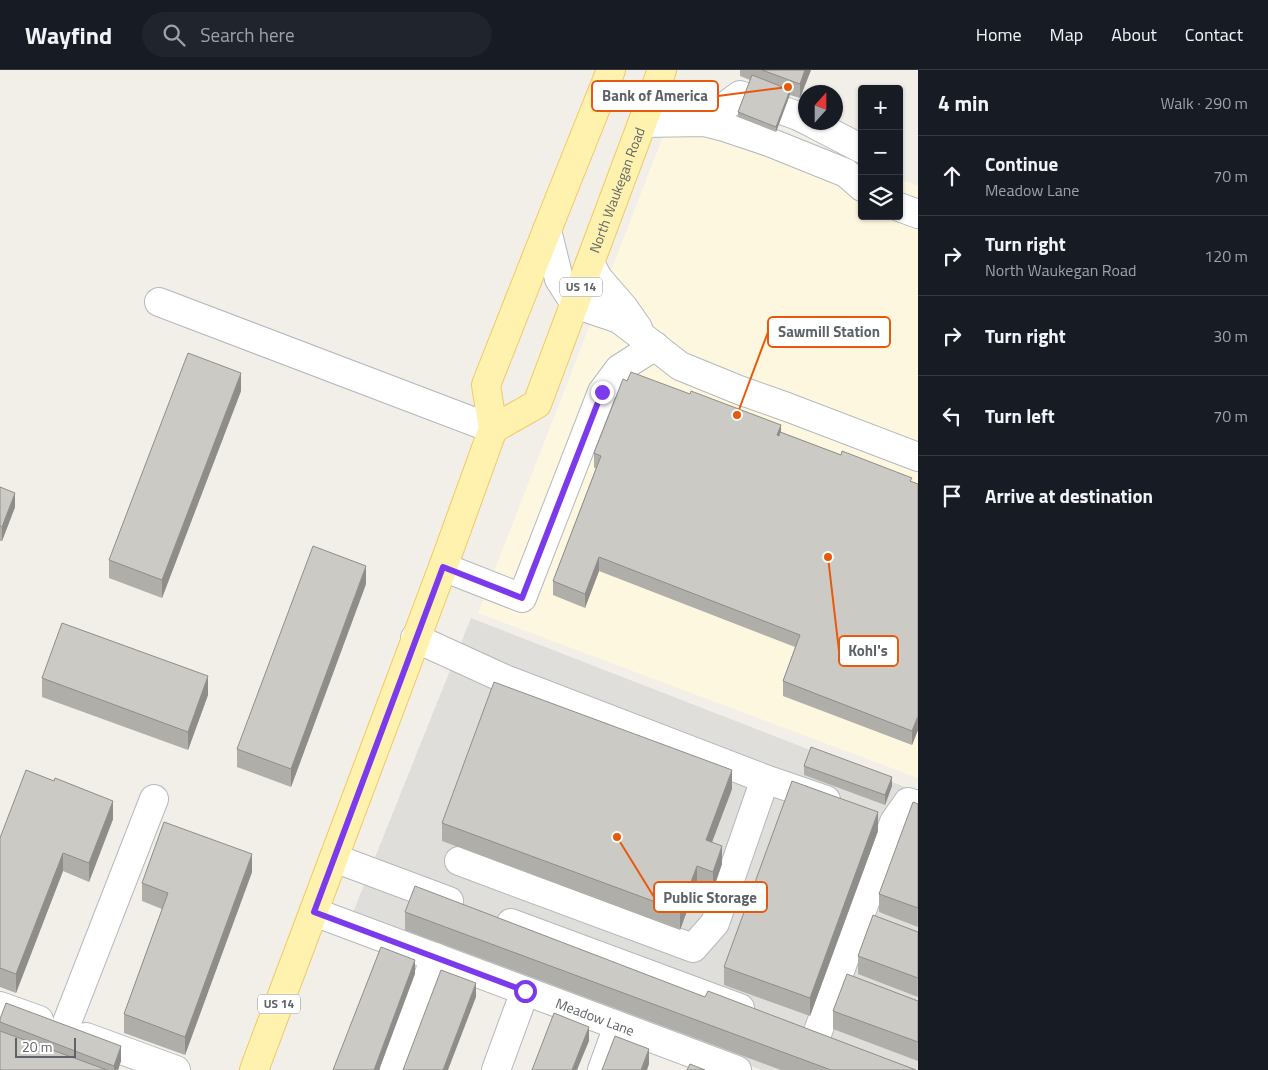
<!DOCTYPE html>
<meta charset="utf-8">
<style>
:root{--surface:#171b24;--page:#20242c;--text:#f1f3f6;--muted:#9ea1a6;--line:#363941}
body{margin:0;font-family:"Titillium Web",sans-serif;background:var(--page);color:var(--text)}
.controls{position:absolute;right:15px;top:15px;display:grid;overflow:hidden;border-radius:5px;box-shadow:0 1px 4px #0004}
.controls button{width:45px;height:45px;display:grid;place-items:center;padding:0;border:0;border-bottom:1px solid var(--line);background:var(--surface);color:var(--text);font:25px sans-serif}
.compass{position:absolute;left:798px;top:15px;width:45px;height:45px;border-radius:50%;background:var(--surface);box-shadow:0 1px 4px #0004;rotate:21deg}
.scale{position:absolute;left:15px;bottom:12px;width:61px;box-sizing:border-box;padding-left:5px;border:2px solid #5f6368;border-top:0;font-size:14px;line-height:18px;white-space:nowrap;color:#5f6368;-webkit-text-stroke:4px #fff;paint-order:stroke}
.stop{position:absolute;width:15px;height:15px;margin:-11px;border:4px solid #7c3aed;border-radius:50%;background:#fff}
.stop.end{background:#7c3aed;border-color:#fff;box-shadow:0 1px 5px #0008}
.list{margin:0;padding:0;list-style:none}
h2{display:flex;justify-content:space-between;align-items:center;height:65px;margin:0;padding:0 20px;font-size:21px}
h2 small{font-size:16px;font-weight:400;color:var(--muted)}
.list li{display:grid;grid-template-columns:32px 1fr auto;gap:15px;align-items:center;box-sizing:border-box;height:80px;padding:0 20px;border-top:1px solid var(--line)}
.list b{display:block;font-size:19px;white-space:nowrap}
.list p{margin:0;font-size:16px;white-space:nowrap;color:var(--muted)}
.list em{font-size:16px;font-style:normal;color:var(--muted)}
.icon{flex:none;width:28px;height:28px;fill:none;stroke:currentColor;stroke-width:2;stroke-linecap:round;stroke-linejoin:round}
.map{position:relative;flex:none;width:918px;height:1000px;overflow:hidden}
header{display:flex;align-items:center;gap:30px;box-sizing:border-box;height:70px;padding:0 25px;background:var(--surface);border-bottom:1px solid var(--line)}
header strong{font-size:24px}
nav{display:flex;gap:28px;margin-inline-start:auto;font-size:18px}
.search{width:350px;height:45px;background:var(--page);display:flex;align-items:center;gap:12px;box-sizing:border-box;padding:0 18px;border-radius:28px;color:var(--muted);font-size:19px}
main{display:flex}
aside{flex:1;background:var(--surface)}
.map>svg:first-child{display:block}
</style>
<header>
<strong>Wayfind</strong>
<div class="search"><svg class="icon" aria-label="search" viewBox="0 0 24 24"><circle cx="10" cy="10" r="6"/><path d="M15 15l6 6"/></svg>Search here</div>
<nav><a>Home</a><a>Map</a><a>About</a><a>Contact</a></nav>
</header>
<main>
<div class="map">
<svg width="918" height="1000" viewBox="0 0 918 1000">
<rect width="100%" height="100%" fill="#f1efe8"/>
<!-- commercial -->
<path fill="#fef7e0" d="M678,28L862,95V146H899V109L918,116V708L478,543Z"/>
<!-- industrial -->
<path fill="#e0deda" d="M471,548L918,722V1000H762L352,845Z"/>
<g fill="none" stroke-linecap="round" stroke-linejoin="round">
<!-- minor casing -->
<g stroke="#b5b8bc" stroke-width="30">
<g id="minor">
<path d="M704,52L740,25L798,46L806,50"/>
<path d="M810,52L862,79"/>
<path d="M643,53L704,52L724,57L769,72L846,103L862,117"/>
<path d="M899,137L918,144"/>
<path d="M547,160L559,209L575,234L619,249L644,268L680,296L739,320L787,337L918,387"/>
<path d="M590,193L598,208L624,238L638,258"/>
<path d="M159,232L493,359"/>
<path d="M443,497L522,528L602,322L619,299L655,276"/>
<path d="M415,568L505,609L765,709L715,853L693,878L459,791"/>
<path d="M765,709L826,730"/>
<path d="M334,788L449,831"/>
<path id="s1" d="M314,842L737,1000"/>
<path d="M511,853L740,938"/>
<path d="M0,936L39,950"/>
<path d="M64,960L154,729"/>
<path d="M86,967L176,1000"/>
<path d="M816,967L894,752L908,732L918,735"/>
<path d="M394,1000L435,887"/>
<path d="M496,1000L525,921"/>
<path d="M602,1000L618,956"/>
</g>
</g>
<!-- major casing -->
<g stroke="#f2c960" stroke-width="30">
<g id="major">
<path id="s2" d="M493,359L537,334L662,0"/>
<path d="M254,1000L443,497L493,359L486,315L559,130L611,0"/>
</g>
</g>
<!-- minor -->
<use href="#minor" stroke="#fff" stroke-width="28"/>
<!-- major -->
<use href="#major" stroke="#fff2af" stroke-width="28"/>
</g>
<!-- wall -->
<g fill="#afaea9">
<path d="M740,0H811L800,28L790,25L776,62L738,47V42L750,10L740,6Z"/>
<path d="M241,321L162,528L109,508V490Z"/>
<path d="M781,362L918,414V660L912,675L783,626V611L795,577L599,501L585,538L553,525V511L596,398H594V383Z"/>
<path d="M0,417L15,437L2,471H0Z"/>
<path d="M366,514L291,717L237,697V679Z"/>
<path d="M42,608L208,625L188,680L42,627Z"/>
<path d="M804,696L892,716L885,735L804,705Z"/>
<path d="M732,719L712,772L722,794L713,820L697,814L680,860L442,771V753Z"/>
<path d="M918,734V857L879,842V824Z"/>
<path d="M113,749L89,812L63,801L16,923L0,917V768Z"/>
<path d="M878,761L810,946L724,915V897Z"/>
<path d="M252,802L185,985L124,963V944L162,839L142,831V813Z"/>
<path d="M405,842L705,927L916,1000H781L405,860Z"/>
<path d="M918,862V927L858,904V886Z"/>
<path d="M918,931V991L833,959V941Z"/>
<path d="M0,949L121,991L118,1000H0Z"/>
</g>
<!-- shaded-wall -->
<g fill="#8f8d8a">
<path d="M805,0H811L800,28V14Z"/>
<path d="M790,20V24L776,62V57Z"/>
<path d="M241,303V321L162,528V510Z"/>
<path d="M781,355V370L777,365Z"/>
<path d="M15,423V437L2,471V457Z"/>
<path d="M599,487V501L585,538V524Z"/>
<path d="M366,496V514L291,717V699Z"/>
<path d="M208,606V625L188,680V662Z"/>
<path d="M918,646V660L912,675V661Z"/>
<path d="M732,700V719L706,788V770Z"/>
<path d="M892,707V716L885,735V725Z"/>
<path d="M113,731V749L89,812V793Z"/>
<path d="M878,742V761L810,946V928Z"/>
<path d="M722,776V794L713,820V802Z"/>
<path d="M63,783V801L16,923V904Z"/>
<path d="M252,784V802L185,985V967Z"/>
<path d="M697,796V814L680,860V841Z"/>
<path d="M415,890V904L379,1000H374Z"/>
<path d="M476,913V927L448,1000H443Z"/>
<path d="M589,957V971L577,1000H572Z"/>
<path d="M121,976V991L118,1000H114V996Z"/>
<path d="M649,979V994L647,1000H641Z"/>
</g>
<!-- building -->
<g fill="#cccac5" stroke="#8f8d8a">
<path d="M762,0H805L800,14Z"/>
<path d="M752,5L790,20L776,57L738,42Z"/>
<path d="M188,283L241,303L162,510L109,490Z"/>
<path d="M631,302L690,324L691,321L781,355L777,365L779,366L780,362L841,385L842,381L912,408L910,411L918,414V646L912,661L783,611L800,565L599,487L585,524L553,511L601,386L594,383L623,309L627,311Z"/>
<path d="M0,417L15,423L2,457L0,456Z"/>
<path d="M313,476L366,496L291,699L237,679Z"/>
<path d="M62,553L208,606L188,662L42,608Z"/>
<path d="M494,612L732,700L706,770L722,776L713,802L697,796L680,841L442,753Z"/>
<path d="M811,677L892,707L885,725L804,696Z"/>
<path d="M26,700L54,711L55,708L113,731L89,793L63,783L16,904L0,898V768Z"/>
<path d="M792,711L878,742L810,928L724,897Z"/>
<path d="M913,732L918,734V838L879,824Z"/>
<path d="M164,752L252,784L185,967L124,944L168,823L142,813Z"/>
<path d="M415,816L705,927L708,921L916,1000H831L405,842Z"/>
<path d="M873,845L918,862V908L858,886Z"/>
<path d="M381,877L415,890L374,1000H333Z"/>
<path d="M441,900L476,913L443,1000H403Z"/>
<path d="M847,904L918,931V972L833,941Z"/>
<path d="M6,933L121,976L114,996L0,952V949Z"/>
<path d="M554,943L589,957L572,1000H532Z"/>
<path d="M0,961L107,1000H0Z"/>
<path d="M615,966L649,979L641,1000H602Z"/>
<path d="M690,994L705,1000H687Z"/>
</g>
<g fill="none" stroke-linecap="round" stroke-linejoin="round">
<!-- route -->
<path stroke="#7c3aed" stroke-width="6" d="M525,921L314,842L443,497L522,528L602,322"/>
</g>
<g text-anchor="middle" stroke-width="5" stroke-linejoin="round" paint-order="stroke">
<!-- shield labels -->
<g fill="#fff" stroke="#8f9295" stroke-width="1">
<rect x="560" y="207.5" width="42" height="19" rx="4"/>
<rect x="258" y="924.5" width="42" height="19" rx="4"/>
</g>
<g font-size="12" font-weight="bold" fill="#5f6368">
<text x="581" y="221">US 14</text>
<text x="279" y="938">US 14</text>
</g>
<!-- street labels -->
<g font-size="14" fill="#5f6368" stroke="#fff">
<text dy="5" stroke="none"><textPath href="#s2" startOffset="279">North Waukegan Road</textPath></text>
<text dy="5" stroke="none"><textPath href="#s1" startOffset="300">Meadow Lane</textPath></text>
</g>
</g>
<!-- callouts -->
<path fill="none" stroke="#e8590c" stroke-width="2" d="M788 17L718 26M737 345L768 262M828 487L839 581M617 767L654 827"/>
<g fill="#e8590c" stroke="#fff" stroke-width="2">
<circle cx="788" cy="17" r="5"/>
<circle cx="737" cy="345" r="5"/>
<circle cx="828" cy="487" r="5"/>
<circle cx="617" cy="767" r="5"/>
</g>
<g fill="#fff" stroke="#e8590c" stroke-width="2">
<rect x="592" y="11" width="126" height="30" rx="5"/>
<rect x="768" y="247" width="122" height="30" rx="5"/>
<rect x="839" y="566" width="59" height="30" rx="5"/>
<rect x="654" y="812" width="113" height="30" rx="5"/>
</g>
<g font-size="15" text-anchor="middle" font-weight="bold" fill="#5f6368">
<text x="655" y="31">Bank of America</text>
<text x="829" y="267">Sawmill Station</text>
<text x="868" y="586">Kohl's</text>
<text x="710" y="833">Public Storage</text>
</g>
</svg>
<div class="controls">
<button>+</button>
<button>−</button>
<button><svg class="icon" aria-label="layers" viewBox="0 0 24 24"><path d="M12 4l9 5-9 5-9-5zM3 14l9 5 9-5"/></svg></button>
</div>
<svg class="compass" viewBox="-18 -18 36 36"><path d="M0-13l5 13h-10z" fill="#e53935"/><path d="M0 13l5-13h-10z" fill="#9ea1a6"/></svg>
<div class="scale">20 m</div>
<div class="stop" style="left:525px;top:921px"></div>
<div class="stop end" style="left:602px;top:322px"></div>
</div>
<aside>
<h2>4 min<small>Walk · 290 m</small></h2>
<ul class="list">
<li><svg class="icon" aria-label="ahead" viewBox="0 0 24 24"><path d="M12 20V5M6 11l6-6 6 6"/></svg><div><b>Continue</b><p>Meadow Lane</p></div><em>70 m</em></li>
<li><svg class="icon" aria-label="right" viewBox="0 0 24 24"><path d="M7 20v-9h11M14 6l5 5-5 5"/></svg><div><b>Turn right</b><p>North Waukegan Road</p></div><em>120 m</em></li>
<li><svg class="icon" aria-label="right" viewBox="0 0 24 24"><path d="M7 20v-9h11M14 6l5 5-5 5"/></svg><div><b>Turn right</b></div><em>30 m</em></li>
<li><svg class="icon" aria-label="left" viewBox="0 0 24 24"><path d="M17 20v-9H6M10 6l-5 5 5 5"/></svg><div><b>Turn left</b></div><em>70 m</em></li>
<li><svg class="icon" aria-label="arrive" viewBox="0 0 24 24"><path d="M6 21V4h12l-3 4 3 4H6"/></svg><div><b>Arrive at destination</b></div></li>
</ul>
</aside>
</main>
